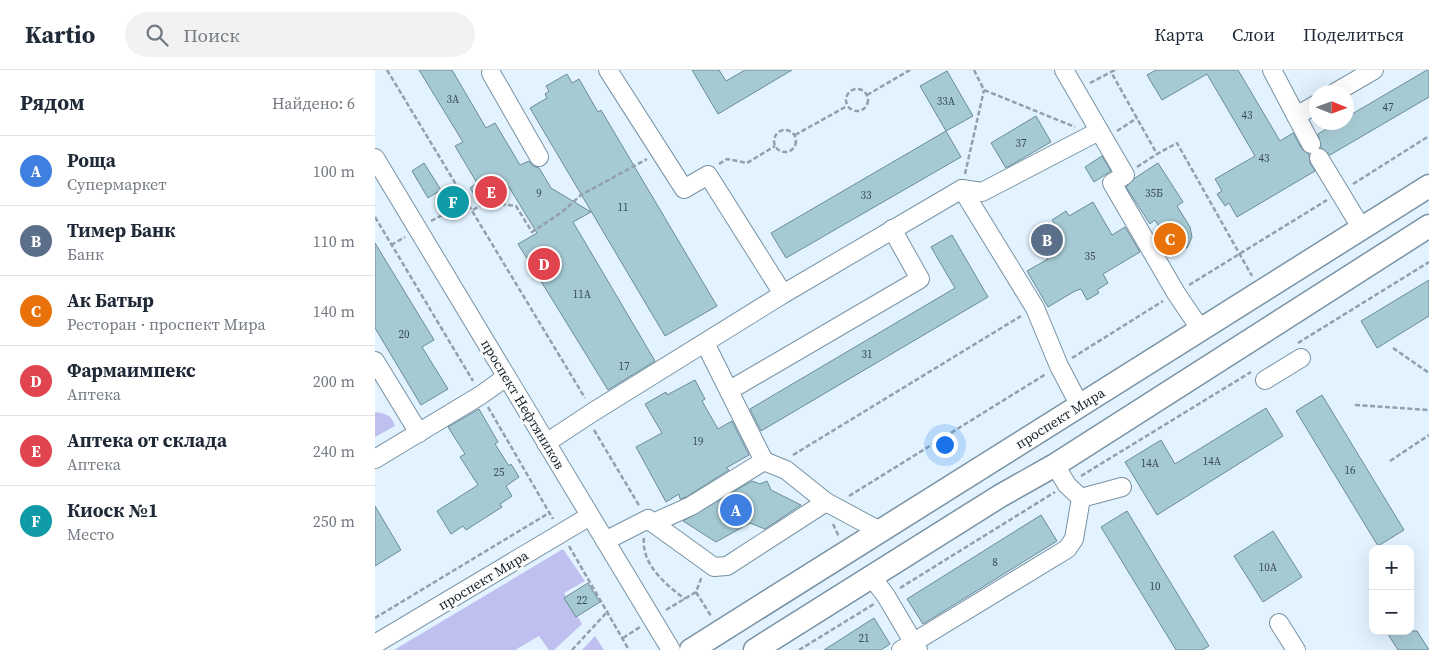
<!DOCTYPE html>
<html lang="ru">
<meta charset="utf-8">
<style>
:root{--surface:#fff;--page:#f2f2f3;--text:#1f2937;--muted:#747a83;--line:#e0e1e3;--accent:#547329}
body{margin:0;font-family:"Source Serif 4",serif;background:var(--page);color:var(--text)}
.controls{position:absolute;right:15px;bottom:15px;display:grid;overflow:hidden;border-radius:10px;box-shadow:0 5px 20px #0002}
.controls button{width:45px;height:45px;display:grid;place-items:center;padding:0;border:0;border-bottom:1px solid var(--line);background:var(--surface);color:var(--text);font:25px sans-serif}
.compass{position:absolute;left:934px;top:15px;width:45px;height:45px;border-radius:50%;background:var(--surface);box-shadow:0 5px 20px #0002;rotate:91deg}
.you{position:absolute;left:569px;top:374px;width:18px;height:18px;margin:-12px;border:4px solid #fff;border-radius:50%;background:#1a73e8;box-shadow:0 0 0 8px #1a73e833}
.badge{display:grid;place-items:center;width:32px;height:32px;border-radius:50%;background:var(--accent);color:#fff;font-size:16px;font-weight:700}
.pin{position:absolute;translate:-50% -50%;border:2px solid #fff;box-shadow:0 1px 5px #0006}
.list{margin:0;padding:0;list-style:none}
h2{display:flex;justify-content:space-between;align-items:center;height:65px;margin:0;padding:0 20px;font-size:21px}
h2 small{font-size:16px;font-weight:400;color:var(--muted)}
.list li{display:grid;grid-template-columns:32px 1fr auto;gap:15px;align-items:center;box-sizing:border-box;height:70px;padding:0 20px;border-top:1px solid var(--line)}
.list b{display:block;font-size:19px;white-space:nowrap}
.list p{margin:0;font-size:16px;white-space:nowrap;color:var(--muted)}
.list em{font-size:16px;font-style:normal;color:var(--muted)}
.icon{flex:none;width:28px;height:28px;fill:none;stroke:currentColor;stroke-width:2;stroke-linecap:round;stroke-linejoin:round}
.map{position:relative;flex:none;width:1054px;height:580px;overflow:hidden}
header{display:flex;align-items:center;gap:30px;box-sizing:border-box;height:70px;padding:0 25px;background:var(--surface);border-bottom:1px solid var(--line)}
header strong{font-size:24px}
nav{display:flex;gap:28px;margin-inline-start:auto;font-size:18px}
.search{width:350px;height:45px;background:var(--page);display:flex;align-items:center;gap:12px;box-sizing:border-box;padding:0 18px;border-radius:28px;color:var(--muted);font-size:19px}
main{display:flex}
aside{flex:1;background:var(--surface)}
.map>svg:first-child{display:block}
</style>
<header>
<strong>Kartio</strong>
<div class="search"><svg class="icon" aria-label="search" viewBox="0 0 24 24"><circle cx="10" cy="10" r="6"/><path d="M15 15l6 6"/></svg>Поиск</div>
<nav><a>Карта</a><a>Слои</a><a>Поделиться</a></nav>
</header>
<main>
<aside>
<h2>Рядом<small>Найдено: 6</small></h2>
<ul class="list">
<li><span class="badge" style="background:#3f7fe0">A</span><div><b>Роща</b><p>Супермаркет</p></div><em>100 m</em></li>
<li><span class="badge" style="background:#5c6f8a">B</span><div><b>Тимер Банк</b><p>Банк</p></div><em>110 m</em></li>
<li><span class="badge" style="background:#e8710a">C</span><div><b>Ак Батыр</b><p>Ресторан · проспект Мира</p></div><em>140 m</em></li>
<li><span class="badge" style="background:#e0444e">D</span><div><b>Фармаимпекс</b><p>Аптека</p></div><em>200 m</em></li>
<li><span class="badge" style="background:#e0444e">E</span><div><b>Аптека от склада</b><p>Аптека</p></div><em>240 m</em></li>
<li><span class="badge" style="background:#0f9aa8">F</span><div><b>Киоск №1</b><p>Место</p></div><em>250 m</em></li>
</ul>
</aside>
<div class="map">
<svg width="1054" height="580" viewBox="0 0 1054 580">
<rect width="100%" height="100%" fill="#e2f3ff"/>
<!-- green -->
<g fill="#bfc0ef">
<path d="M0,342C11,344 16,344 20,356L0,367Z"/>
<path d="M188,479L210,511L189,523L207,554L179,580H174L164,566L140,580H19Z"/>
<path d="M220,566L229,580H207Z"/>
</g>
<!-- building -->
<g fill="#a6cad4" stroke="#6a8c96">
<path d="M44,0H77L111,58L120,53L145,95L154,91L158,96L164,98L176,118L216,142L198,152L280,291L233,320L143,174L162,163L134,117L115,128L112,123L102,129L95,118L102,113L80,76L88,72Z"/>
<path d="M317,0H344L351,11L370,0H417L343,44Z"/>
<path d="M781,0H863L905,71L918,63L927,79L934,84L935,93L940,101L862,147L854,133L850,136L842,124L847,121L840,109L880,86L832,4L787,30L772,5Z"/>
<path d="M1052,0H1054V27L955,85L946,78L943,64L963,52H972V47Z"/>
<path d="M572,1L598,46L571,61L545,16Z"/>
<path d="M192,4L197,13L204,9L223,42L226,40L342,236L290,266L155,38L172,28L170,24L174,21L171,16Z"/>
<path d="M661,46L676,72L631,98L616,73Z"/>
<path d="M571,61L586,87L411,188L396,163Z"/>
<path d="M727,86L736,101L719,112L710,97Z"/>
<path d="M49,93L66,120L53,128L37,101Z"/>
<path d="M783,93L808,132L802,136L815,157L817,167L812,178L797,177L780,150L775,154L751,117L760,108Z"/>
<path d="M718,132L737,165L750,157L765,182L728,204L733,213L722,220L724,223L712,230L706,219L700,221L673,237L652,201L673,189L659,166L680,154L677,150L691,141L694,146Z"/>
<path d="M577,165L613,227L386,361L375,339L580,218L556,177Z"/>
<path d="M0,173L59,270L47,277L73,319L46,335L0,258Z"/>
<path d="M1054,210V246L1002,278L986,251Z"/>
<path d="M320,310L330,329L327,331L343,359L357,351L374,385L351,398L354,400L311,427L305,429L304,424L291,432L261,377L287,363L270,334L291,322L292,325Z"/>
<path d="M947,325L1029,460L1003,476L921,341Z"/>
<path d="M891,338L908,366L782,445L750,392L786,370L800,394Z"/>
<path d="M104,339L123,372L120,374L134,396L136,394L144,407L131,416L137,426L125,434L127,437L91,460L88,456L76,464L62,441L103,415L85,387L90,384L73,357Z"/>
<path d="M377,411L385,414L392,411L396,420L426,435L390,459L375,453L341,472L308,451Z"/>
<path d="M0,436L26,480L0,496Z"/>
<path d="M752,441L834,576L827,580H801L726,457Z"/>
<path d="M666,445L682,471L548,554L532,529Z"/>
<path d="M898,461L927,507L888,532L859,486Z"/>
<path d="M213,513L225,532L201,547L189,528Z"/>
<path d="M499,548L515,574L506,580H449Z"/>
<path d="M1011,561H1042L1054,580H1023Z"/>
</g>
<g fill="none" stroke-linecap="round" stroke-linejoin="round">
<!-- minor casing -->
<g stroke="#7892a4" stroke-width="20">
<g id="minor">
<path d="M233,0L309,119L333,105L408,224"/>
<path d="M689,0L750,105L737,113L801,223L826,260"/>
<path d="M897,0L936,74"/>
<path d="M116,3L164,87"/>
<path d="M961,22L999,0"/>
<path d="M921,46L942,34"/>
<path d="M0,88L296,580"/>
<path d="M944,88L987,159"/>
<path d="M587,119L660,238L684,296L705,336"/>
<path d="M0,291L44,363"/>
<path d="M890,310L926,288"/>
<path d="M355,320L545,209L517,159"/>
<path d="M171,373L218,342L408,224L587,119L607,122L724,61"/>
<path d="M0,389L106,325L131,307"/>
<path d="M389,391L411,400L451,432L505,461"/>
<path d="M706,428L747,417"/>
<path d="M278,453L339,497L352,496L451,432"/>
<path d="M230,471L273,449L278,453L316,436L389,391L330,273"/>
<path d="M496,506L511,526L543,580"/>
<path d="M904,553L921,580"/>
<path d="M0,574L215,446"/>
<path d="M526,580L692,479L699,469L706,428L692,415L680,395"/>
</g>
</g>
<!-- major casing -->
<g stroke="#7892a4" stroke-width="25">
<g id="major">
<path d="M316,580L1054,116"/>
<path d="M380,580L625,426L680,395L1054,156"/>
</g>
</g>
<!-- path -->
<g stroke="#91a0aa" stroke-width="2.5" stroke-dasharray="5 2.5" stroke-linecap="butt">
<path d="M12,0L210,328"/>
<path d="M599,0L609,20L700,57"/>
<path d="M740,0L736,2L782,84L802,73L877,206"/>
<path d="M715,13L736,2"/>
<circle cx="482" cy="30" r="11"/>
<path d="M492,25L535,0"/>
<circle cx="410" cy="71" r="11"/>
<path d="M742,61L762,48"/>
<path d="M420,65L472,36"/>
<path d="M344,94L352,89L372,93L400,76"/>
<path d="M762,97L782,84"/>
<path d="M590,104L609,20"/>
<path d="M978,114L1054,66"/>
<path d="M98,140L111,132L141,136L157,162L187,142L206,125L272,89"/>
<path d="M0,147L98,311"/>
<path d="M56,151L92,132"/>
<path d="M16,175L30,167"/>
<path d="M814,215L952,130"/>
<path d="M923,273L1054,192"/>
<path d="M1018,278L1054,303"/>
<path d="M697,288L788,231"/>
<path d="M980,335L1054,340"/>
<path d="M113,337L178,449"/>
<path d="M219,360L265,437"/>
<path d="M418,385L646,246"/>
<path d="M1015,391L1054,365"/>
<path d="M706,406L876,302"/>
<path d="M474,426L671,304"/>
<path d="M458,454L464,467"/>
<path d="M269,468C266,494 291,515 310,529"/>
<path d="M194,476L254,580"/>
<path d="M525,518L680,422"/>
<path d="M321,522L336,546"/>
<path d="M291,540L321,522L327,506"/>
<path d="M0,548L174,443"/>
<path d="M248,568L265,557"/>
<path d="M197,580L233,541"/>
<path d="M424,580L499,534"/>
</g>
<!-- minor -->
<use href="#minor" stroke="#fff" stroke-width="18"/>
<!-- major -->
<use href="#major" stroke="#fff" stroke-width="22"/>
</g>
<g text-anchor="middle" stroke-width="4.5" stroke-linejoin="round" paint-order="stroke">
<!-- number labels -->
<g font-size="11" fill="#3a4b53">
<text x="78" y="33">3А</text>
<text x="571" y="35">33А</text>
<text x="1013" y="41">47</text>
<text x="872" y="49">43</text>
<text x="646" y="77">37</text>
<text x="889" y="92">43</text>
<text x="164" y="127">9</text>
<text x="779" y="127">35Б</text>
<text x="491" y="129">33</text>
<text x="248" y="141">11</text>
<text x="715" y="190">35</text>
<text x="207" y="228">11А</text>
<text x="29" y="268">20</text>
<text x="492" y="288">31</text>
<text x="249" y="300">17</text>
<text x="323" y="375">19</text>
<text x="837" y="395">14А</text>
<text x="775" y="397">14А</text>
<text x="975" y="404">16</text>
<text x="124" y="406">25</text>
<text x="620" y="496">8</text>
<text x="893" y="501">10А</text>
<text x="780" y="520">10</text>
<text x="207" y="534">22</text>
<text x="489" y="572">21</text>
</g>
<!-- street labels -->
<g font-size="14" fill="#162128" stroke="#fdfdfd">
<text transform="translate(148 334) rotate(59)" y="5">проспект Нефтяников</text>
<text transform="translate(685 348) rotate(-32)" y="5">проспект Мира</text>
<text transform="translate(108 510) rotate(-31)" y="5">проспект Мира</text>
</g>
</g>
</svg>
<div class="controls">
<button>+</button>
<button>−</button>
</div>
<svg class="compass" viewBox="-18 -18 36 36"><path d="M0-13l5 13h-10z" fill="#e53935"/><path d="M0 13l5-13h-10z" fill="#747a83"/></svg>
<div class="you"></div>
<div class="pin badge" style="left:361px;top:440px;background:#3f7fe0">A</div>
<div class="pin badge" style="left:672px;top:170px;background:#5c6f8a">B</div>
<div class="pin badge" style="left:795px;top:169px;background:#e8710a">C</div>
<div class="pin badge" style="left:169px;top:194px;background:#e0444e">D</div>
<div class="pin badge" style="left:116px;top:122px;background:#e0444e">E</div>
<div class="pin badge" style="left:78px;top:132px;background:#0f9aa8">F</div>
</div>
</main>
